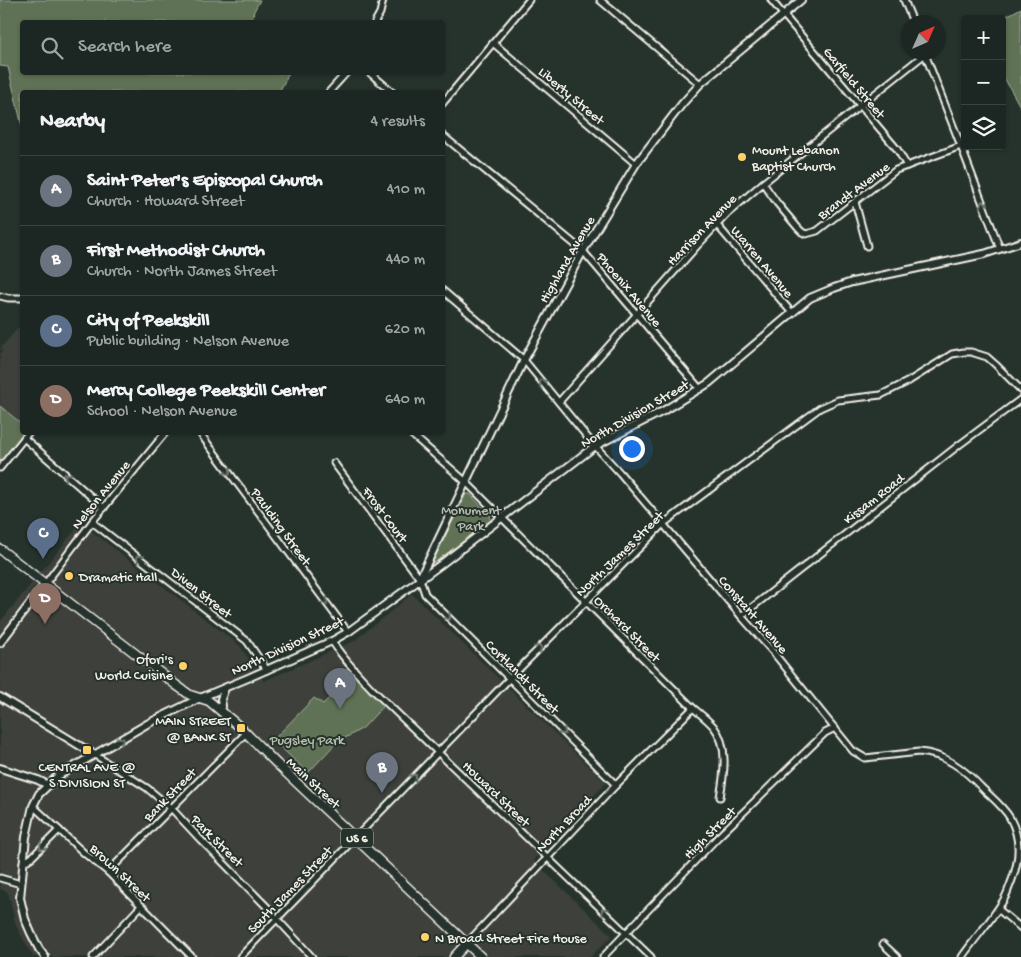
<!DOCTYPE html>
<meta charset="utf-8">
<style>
:root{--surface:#1c2622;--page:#252e2a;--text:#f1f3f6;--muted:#a0a5a5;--line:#3a4340;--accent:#d93025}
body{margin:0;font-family:"Gochi Hand",sans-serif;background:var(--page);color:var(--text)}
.controls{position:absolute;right:15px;top:15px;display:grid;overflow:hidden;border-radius:5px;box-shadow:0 1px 4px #0004}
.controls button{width:45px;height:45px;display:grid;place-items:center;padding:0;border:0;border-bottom:1px solid var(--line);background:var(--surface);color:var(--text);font:25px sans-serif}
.compass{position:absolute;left:901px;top:15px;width:45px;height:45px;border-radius:50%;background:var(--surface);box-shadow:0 1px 4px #0004;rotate:45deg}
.you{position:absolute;left:631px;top:448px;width:18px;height:18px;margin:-12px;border:4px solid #fff;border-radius:50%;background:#1a73e8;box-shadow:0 0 0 8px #1a73e833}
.badge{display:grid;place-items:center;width:32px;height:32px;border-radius:50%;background:var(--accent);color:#fff;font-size:16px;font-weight:700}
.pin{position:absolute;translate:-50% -41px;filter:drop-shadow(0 1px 2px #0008)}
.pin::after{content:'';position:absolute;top:26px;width:18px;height:15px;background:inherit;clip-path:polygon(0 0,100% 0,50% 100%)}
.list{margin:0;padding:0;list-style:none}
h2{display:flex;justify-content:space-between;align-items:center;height:65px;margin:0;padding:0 20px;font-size:21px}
h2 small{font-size:16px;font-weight:400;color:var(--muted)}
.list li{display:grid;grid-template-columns:32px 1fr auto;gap:15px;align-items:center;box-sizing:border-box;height:70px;padding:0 20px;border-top:1px solid var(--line)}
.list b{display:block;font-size:19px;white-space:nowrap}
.list p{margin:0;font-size:16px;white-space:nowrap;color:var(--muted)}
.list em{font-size:16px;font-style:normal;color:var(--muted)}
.icon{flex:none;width:28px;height:28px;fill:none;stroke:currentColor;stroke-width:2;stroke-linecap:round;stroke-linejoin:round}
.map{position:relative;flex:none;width:1021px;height:957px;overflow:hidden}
.search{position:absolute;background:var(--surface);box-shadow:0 1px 4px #0004;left:20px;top:20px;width:425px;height:55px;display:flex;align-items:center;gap:12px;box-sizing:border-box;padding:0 18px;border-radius:5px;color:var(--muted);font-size:19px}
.panel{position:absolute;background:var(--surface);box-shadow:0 1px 4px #0004;left:20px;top:90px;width:425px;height:345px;border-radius:5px}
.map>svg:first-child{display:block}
</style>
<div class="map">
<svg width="1021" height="957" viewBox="0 0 1021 957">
<rect width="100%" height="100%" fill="#26332d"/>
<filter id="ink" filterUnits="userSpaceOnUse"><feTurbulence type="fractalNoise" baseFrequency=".02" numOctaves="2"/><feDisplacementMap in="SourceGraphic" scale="10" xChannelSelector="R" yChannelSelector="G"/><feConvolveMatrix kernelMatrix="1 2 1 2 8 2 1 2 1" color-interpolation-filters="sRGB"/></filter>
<g filter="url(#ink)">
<!-- built -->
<g fill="#3c413b">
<path d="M22,323V343L19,346L22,349V419L20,422L0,406V353L3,351L0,349Z"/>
<path d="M81,523L239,645L264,681L354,641L412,594L606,783L533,860L612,936L590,957H33L16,926L8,892L0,889V622Z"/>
</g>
<!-- green -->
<g fill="#5f7255" stroke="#aab29e">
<path d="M0,0H260L254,11L251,22H22V72L289,73L279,92H22V126L8,67L0,66Z"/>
<path d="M1021,8V108L1002,74L1001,19Z"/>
<path d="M0,406L22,424V432L29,433L0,468Z"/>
<path d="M466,494H470L490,515L491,520L434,563L433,561Z"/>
<path d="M355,672L385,704L363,728L336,743L308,773L273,740L314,698L323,704Z"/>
</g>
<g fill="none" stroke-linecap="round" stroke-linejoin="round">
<!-- minor casing -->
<g stroke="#f4f1e8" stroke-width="9">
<g id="minor">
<path d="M600,0L700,84"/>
<path d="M771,0L897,149L907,166"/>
<path d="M904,0L913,22"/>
<path d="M375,22L380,13L383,0"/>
<path d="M493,43L636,164"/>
<path d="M925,54L961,146L1000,249"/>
<path d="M369,72L392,92"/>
<path d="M329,92L347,72"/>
<path d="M442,104L529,0"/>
<path d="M442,135L583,251L700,389"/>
<path d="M763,183L777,203L798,228L802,232L806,234L817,231L896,170L961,146"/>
<path d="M855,202L867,246"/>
<path d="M717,225L792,313"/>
<path d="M442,290L524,360L588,438L620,473L741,616L773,652L853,751L865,758L919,752C945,754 964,769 981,787C991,797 1003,806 1010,818C1021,839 1020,858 1012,880C1009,887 1007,895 1003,901C991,921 975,938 962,957"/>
<path d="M0,296L8,298H22"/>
<path d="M559,402L697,246L728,213L763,183L925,54"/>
<path d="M199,432L348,632"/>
<path d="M409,432L466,482L693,708C700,714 708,720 714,727C729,746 724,775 720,797"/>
<path d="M24,438L104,508"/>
<path d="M334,463L420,579L425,594L616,785"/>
<path d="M0,468L29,432"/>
<path d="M92,522L247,641L267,670"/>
<path d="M45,584L92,522L166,432"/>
<path d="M741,616L959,445L1021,399"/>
<path d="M332,641C343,659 357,673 372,689L651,957"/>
<path d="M95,755L147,788L171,808L199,838L268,908L277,919L312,957"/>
<path d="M33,806L84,853L108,872L192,957"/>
<path d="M23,863L32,857L59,830"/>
<path d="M108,872L246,733"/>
<path d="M0,878L21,884"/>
<path d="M998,909L1021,928"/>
<path d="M467,943L616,785L693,708"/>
<path d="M883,944L897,957"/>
<path d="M93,957L141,906"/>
<path d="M240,957L509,679L663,524L820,408L838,400L881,395L909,381L952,354L964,352H971L987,357L996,365L1021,390"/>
<path d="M603,957L718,837L825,733L835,728"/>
</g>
</g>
<!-- tertiary casing -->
<g stroke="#f4f1e8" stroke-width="10">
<g id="tertiary">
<path d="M420,578L524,360L583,251L636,164L682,104L700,84L801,0"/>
<path d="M0,643L45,584"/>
<path d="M0,697L95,755"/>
<path d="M221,712L222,706L221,699L225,688"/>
<path d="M0,768L38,780L48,785"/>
<path d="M45,957L39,949L31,933L25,919L20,898L26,837L33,806L39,794L58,776L147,724L200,698L248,678L332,641L348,632L440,565L595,446L663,411L709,383L792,313L810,298L834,288L852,282L984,254L1021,242"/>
</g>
</g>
<!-- primary casing -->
<g stroke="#f4f1e8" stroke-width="11">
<g id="primary">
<path d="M0,549L176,685L190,695L209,701L241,728L277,764L481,957"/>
<path d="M454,957L467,943"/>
</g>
</g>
<!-- minor -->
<use href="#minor" stroke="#26332d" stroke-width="5"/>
<!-- tertiary -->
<use href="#tertiary" stroke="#26332d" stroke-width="6"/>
<!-- primary -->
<use href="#primary" stroke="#26332d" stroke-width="8"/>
</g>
<!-- one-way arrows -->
<defs><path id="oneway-chevron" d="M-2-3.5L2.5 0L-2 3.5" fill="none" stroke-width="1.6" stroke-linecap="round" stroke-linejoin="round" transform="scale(1.25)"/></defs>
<g stroke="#6e766e">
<use href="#oneway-chevron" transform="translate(983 204) rotate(-110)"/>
<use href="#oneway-chevron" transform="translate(542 382) rotate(-130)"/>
<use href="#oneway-chevron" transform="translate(228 472) rotate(54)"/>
<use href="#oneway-chevron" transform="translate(67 476) rotate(-139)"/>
<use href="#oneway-chevron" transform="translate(139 558) rotate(-142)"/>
<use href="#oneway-chevron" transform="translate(325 602) rotate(53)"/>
<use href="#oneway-chevron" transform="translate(448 617) rotate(45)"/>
<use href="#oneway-chevron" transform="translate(539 648) rotate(-45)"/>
<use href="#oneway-chevron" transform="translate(563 732) rotate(45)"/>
<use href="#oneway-chevron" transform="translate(121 740) rotate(-30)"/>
<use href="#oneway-chevron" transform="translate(414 777) rotate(-46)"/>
<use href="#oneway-chevron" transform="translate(42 847) rotate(136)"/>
<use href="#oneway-chevron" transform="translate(604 911) rotate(-136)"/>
</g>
</g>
<!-- markers -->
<g fill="#ffd166" stroke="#26332d" stroke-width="2">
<circle cx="742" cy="157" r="5"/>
<circle cx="69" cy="576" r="5"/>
<circle cx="183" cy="666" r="5"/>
<rect x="236" y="723" width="10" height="10" rx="2.5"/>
<rect x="82" y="745" width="10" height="10" rx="2.5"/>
<circle cx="425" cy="937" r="5"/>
</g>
<g text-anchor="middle" stroke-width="4" stroke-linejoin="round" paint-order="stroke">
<!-- shield labels -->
<rect fill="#26332d" stroke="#b6b8b0" stroke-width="1" x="341" y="828.5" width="32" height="19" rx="4"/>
<g font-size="12" font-weight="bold" fill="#f4f1e8">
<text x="357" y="842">US 6</text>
</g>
<!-- street labels -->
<g font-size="14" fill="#f4f1e8" stroke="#26332d">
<text transform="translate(855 82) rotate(50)" y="5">Garfield Street</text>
<text transform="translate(572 95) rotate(40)" y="5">Liberty Street</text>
<text transform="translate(853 190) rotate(-37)" y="5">Brandt Avenue</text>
<text transform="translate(701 229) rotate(-46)" y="5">Harrison Avenue</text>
<text transform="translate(566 259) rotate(-60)" y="5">Highland Avenue</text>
<text transform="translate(763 261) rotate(50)" y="5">Warren Avenue</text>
<text transform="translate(630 289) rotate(50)" y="5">Phoenix Avenue</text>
<text transform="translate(634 413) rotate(-30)" y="5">North Division Street</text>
<text transform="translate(100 494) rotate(-51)" y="5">Nelson Avenue</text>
<text transform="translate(873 498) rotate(-38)" y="5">Kissam Road</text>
<text transform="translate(386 514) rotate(53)" y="5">Frost Court</text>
<text transform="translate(282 526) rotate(54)" y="5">Paulding Street</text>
<text transform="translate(619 553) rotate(-44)" y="5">North James Street</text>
<text transform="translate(202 592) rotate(38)" y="5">Diven Street</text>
<text transform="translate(754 614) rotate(49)" y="5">Constant Avenue</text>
<text transform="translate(628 628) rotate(45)" y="5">Orchard Street</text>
<text transform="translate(287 645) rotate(-25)" y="5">North Division Street</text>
<text transform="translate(523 676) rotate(45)" y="5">Cortlandt Street</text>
<text transform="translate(314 782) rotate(43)" y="5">Main Street</text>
<text transform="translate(497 793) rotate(44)" y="5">Howard Street</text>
<text transform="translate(169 794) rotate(-46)" y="5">Bank Street</text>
<text transform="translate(563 823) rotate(-46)" y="5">North Broad</text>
<text transform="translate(709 832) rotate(-45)" y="5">High Street</text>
<text transform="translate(218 840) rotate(45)" y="5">Park Street</text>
<text transform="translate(121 872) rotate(43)" y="5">Brown Street</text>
<text transform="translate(289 889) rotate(-46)" y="5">South James Street</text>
</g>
<!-- poi labels -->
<g font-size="14" fill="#f4f1e8" stroke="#26332d" text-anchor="start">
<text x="752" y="154">Mount Lebanon<tspan x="752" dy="16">Baptist Church</tspan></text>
<text x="79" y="581">Dramatic Hall</text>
<text x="173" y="663" text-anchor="end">Ofori's<tspan x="173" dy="16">World Cuisine</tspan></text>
<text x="231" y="725" text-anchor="end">MAIN STREET<tspan x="231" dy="16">@ BANK ST</tspan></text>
<text x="87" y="771" text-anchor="middle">CENTRAL AVE @<tspan x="87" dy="16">S DIVISION ST</tspan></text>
<text x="435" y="942">N Broad Street Fire House</text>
</g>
<!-- park labels -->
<g font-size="14" fill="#b8bead" stroke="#26332d">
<text x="471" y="514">Monument<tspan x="471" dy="16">Park</tspan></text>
<text x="307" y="744">Pugsley Park</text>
</g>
</g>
</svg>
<div class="controls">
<button>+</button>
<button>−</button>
<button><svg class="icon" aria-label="layers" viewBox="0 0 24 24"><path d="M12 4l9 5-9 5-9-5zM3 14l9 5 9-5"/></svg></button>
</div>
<svg class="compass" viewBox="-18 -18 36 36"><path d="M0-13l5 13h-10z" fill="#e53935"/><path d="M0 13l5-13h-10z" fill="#a0a5a5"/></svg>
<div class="you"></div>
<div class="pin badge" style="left:340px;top:709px;background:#6b7280">A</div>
<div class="pin badge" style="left:382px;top:793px;background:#6b7280">B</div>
<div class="pin badge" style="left:43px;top:559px;background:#5c6f8a">C</div>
<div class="pin badge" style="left:45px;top:624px;background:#8d6e63">D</div>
<div class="search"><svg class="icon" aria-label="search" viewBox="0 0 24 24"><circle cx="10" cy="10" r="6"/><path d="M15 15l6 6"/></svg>Search here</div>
<section class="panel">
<h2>Nearby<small>4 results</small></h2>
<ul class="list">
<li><span class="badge" style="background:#6b7280">A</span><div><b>Saint Peter's Episcopal Church</b><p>Church · Howard Street</p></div><em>410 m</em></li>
<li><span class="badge" style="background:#6b7280">B</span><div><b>First Methodist Church</b><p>Church · North James Street</p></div><em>440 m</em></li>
<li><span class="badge" style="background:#5c6f8a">C</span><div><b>City of Peekskill</b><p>Public building · Nelson Avenue</p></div><em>620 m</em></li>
<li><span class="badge" style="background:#8d6e63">D</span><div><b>Mercy College Peekskill Center</b><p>School · Nelson Avenue</p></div><em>640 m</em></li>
</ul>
</section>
</div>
